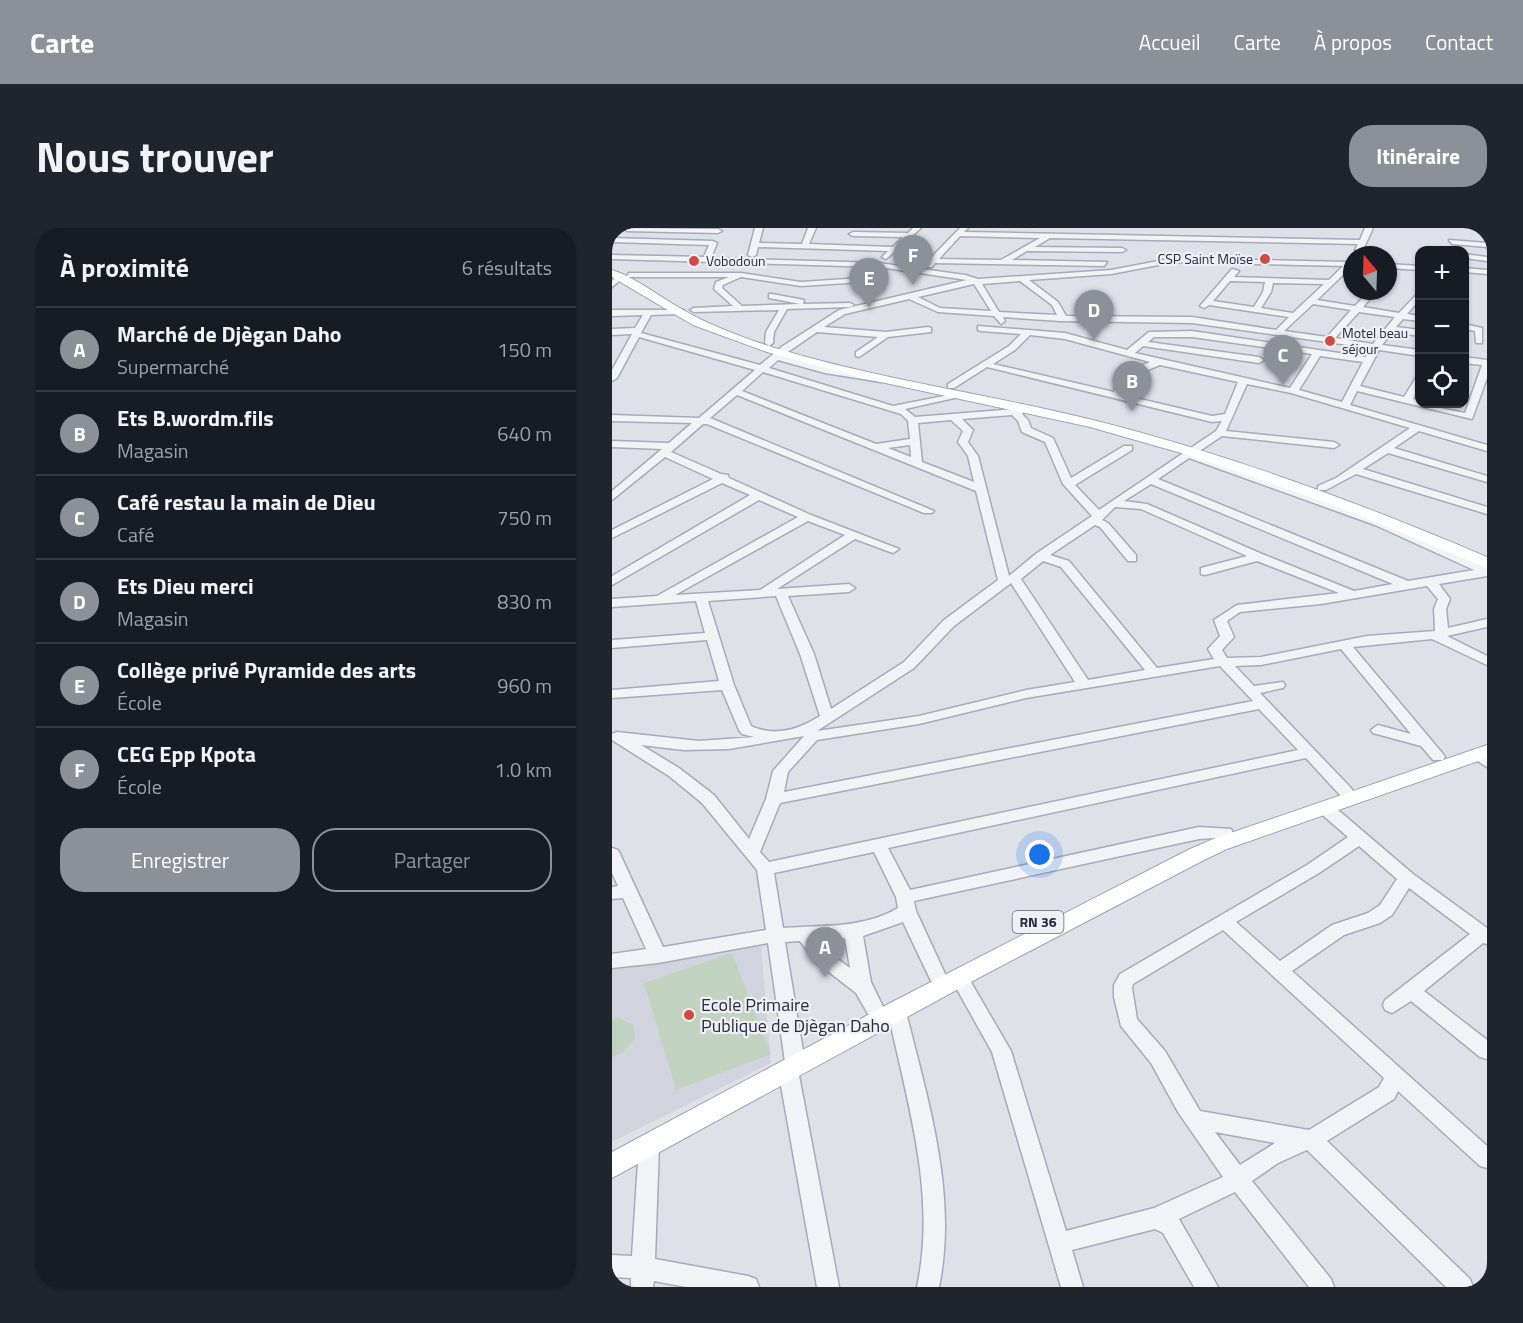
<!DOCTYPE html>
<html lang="fr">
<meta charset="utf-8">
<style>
:root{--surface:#171b24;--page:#20242c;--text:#f1f3f6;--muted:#9ea1a6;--line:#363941;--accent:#8c9099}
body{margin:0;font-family:"Titillium Web",sans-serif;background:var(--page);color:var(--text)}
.controls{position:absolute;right:18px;top:18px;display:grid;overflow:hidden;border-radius:12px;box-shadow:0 2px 4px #0004}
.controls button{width:54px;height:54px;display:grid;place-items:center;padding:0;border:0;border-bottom:2px solid var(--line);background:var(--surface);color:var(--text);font:30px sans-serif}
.compass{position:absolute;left:731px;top:18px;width:54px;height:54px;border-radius:50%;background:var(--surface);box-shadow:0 2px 4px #0004;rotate:341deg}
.you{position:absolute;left:428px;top:627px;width:21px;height:21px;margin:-15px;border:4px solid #fff;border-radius:50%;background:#1a73e8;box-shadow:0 0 0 9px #1a73e833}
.badge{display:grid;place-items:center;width:39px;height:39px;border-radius:50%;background:var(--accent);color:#fff;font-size:20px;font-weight:700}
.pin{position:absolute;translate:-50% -50px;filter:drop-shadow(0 2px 3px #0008)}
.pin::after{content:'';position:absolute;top:32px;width:21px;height:18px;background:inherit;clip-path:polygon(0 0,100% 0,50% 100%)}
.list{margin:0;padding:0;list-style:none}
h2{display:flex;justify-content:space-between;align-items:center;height:78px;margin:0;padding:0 24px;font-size:26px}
h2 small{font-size:20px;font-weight:400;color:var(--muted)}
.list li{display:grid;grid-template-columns:39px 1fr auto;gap:18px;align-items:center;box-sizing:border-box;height:84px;padding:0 24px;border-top:2px solid var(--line)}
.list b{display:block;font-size:22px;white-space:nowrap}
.list p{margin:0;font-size:20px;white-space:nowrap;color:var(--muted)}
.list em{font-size:20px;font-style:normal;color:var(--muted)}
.actions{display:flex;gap:12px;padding:18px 24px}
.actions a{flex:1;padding:14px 0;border:2px solid var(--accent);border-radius:24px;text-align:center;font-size:21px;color:var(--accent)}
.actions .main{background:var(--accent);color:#fff}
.icon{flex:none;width:33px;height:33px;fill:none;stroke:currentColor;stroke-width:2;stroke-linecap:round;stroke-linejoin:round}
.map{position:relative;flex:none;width:875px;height:1059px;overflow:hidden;border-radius:24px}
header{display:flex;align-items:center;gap:36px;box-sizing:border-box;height:84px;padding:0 30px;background:var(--accent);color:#fff}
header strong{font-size:28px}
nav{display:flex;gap:33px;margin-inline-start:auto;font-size:21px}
.intro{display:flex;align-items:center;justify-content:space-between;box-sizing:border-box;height:144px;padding:0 36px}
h1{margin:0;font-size:42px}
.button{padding:15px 27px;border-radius:24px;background:var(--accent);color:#fff;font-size:21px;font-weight:700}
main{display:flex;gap:36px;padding:0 36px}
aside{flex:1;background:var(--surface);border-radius:24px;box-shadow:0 2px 4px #0004}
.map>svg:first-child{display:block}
</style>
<header>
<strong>Carte</strong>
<nav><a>Accueil</a><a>Carte</a><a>À propos</a><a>Contact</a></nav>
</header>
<div class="intro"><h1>Nous trouver</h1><a class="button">Itinéraire</a></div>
<main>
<aside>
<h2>À proximité<small>6 résultats</small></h2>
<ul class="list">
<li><span class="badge">A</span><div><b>Marché de Djègan Daho</b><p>Supermarché</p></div><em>150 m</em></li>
<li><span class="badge">B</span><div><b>Ets B.wordm.fils</b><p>Magasin</p></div><em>640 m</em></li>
<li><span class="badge">C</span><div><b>Café restau la main de Dieu</b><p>Café</p></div><em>750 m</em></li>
<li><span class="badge">D</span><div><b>Ets Dieu merci</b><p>Magasin</p></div><em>830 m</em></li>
<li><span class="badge">E</span><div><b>Collège privé Pyramide des arts</b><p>École</p></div><em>960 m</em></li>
<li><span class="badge">F</span><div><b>CEG Epp Kpota</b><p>École</p></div><em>1.0 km</em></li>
</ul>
<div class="actions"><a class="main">Enregistrer</a><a>Partager</a></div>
</aside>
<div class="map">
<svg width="875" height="1059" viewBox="0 0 875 1059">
<rect width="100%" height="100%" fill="#dfe1e9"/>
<!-- built -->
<path fill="#d1d3de" d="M149,718L159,835L0,914V739Z"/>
<!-- green -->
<g fill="#c1d3c0">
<path d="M120,725L159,826L64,862L32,755Z"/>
<path d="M7,790L21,797L23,811L10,825L0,829V791Z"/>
</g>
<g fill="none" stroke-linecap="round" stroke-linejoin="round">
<!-- minor casing -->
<g stroke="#a8aab6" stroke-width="3">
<g id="minor">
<path d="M12,0L106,1L110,3L106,5L15,3Z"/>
<path d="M143,0H151L147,15L190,16L196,0H204L197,16L281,19L291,9L241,8L237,6L241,4L296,5L301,0H309L274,31L270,29L276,23L146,19L144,27L140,29L136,27Z"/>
<path d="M348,0H356L352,4L748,12L753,0H761L751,22L747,24L743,22L746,16L438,10L423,19L510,20L514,22L510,24L415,23L400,32L495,34L492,38L323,35L320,39H314V35ZM348,8L428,10L389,32L327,31Z"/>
<path d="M0,10L101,13L105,15L99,30L267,35L353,47L366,51L499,42L562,30L736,34L740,32V38L705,72L743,78L757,63H765L751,79L787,85L808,63V71L795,86L808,88V93L791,91L784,99L808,102V108L780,104L770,117L808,122V128L767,122L748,158L792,169L805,148L808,147V159L801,171L808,173V176L853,185L870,137L852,135V129L875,132V150L860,191L745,163L738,177L875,217V223L807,203L782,220L875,248V254L776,225L751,241L875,279V286L744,246L714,262H706V258L724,250L798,200L679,165L635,156L614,203L722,214L727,217L722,220L610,208L583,226L771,293L875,339V348L827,356L838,371L834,381L836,400L875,391V399L835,408L875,428V437L820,411L741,419L831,526L833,529L831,532H821L809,518L761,505L759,502L766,497L799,506L729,421L649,437L623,438L642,458L671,454L673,457L671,460L648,465L738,559L741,563L738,567H728L694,530L276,620L298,662L587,599L619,601L621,605L619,609L587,611L302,673L304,683L334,748L331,753L325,755L319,753L291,694L251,708L259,754L272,781L270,786L263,789L256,786L244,765L204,734L188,713L173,714L193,835L190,841L186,842L227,1059H205L166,841L169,835L173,834L156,715L46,735L0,740V726L34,721L11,670L0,671V659L6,658L0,645V620L6,622L8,626L51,719L154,702L145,642L90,575L57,548L0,512V506L5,504L87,513L142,509L130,506L127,502L110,462L0,470V462L107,453L95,412L0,420V412L93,405L84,373L0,379V371L45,368L186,289L147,272L0,357V348L138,267L110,255L0,310V302L101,251L53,229L0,272V263L50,221L0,219V213L57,215L80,195L0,193V187L87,190L143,142L27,109L5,150L0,153V142L20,106L0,107V101L23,100L31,87L0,88V82H72V86H69L39,87L29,105L148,137L171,118L227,82L355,52L267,39L0,31V27L92,29L97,17L0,14ZM562,34L731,38L717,52L622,49L627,43L620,41L588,78L592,80L597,77L677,89L664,102L580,89L454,88L446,74L417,52L499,46ZM408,53L440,77L445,87L387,84L370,56ZM618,53L653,54L651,64L642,79L601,73ZM661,55L712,56L681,85L649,80L659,64ZM362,56L379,83L328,80L306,69ZM297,71L326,84L382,88L389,96L393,93L391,89L448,93L580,95L758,120L754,129L580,103L537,104L515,122L453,105L366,98V102L369,103L409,106L397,118L336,156V160H342L375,139L600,194L610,193L604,203L487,282L463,257L520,222V218H512L459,250L441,210L419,200L416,192L410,186L414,180L412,178H406L403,181L303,189L293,181L347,169L342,166L281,178L157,140L166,132L213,145L269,154V150L170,128L205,104L266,109L244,124V128L247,129L276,109L319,104V100L316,99L274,104L212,99L233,86ZM701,76L739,82L715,109L672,103ZM747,84L783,89L761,116L723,110ZM418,107L453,111L538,134L506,147L502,164L381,136L403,122ZM542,109H580L700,126L678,160L523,125L531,118L647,135L652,132L647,129L536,114ZM708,128L751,134L730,174L687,162ZM548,137L626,154L613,186L600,188L511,167L513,151ZM151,144L289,186L296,193L298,211L264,216L130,163ZM125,167L364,263L386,352L332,392L292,434L219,481L202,426L176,368L237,364L243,360L237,356L165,361L243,311L281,325L287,321L199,287L117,250L116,247L109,246L59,224L91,196H95L312,285H320L322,283L98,190ZM400,187L406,193L410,204L433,214L451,256L480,288L425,325L397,348L366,228L356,214L361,202L350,191ZM339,192L351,203L346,214L356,228L362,254L310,234L306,195ZM298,217L299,229L276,220ZM577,230L763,297L862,342L796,353L546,251ZM539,256L781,356L742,363L650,326L535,276L512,273ZM503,279L529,281L635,328L589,340V346L593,347L645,333L727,365L625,377L602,392L608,408L596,421L602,431L545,440L457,333L438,327L483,297L488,299L516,333H524V327L496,295L490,292ZM196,293L233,307L148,362L63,367ZM431,333L449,339L533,442L476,452L409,351ZM399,355L463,454L414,462L307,488L205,503L302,440L342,398ZM815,358L826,371L822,381L823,403L755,408L649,429L615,430L610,422L622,409L615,393L628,384L709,376ZM164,368L188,426L208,488C186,502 163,509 139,498L122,457L96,373ZM608,438L641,473L172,564L176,544L205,512L307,496L414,470ZM647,481L686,522L157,634L148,624L168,575ZM192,508L161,543L154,571L137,611L102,567L67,540L29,517L72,522L117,521ZM262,624L284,669L286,680C250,701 211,697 171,700L162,645ZM233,710L238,740L216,724L207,712Z"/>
<path d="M837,12L875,15V19L840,16Z"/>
<path d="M852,26L875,29V33L852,30Z"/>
<path d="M776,36L808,38V42L776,40Z"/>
<path d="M852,40L875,42V46L852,44Z"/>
<path d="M17,45H129L189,54L250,50L254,52L250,54L189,58L129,49L111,57L110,60L130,78L188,76L157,70V66H160L192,72L191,76L238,75L242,77L238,79L175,81L162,104L161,115L157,118L153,115L154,104L167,82L82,84L78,82L82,80L121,78L102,61L104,54L117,49H14Z"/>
<path d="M5,47L12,49L0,59V53Z"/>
<path d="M852,96L870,100V115H864L863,103L852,101Z"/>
<path d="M863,522L875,527V539L856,527L858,524Z"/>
<path d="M713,575L719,576L801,646L875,700V716L871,715L812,763L875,812V831L868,829L799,773L780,785L773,782L771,777L773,772L858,706L797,660L780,687L768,695L732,707L680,743L875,918V940L868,938L786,863L782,871L715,913L858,1051L861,1059H834L695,922L666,935L640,953L719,1051L722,1059H697L623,964L567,991L606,1059H582L551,1005L543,1001L460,1022L471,1059H449L380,824L342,756L345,743L351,741L357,743L360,756L399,823L454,1003L542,980L611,949L566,884L539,835L509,798L502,769V757L508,746L695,637L736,609L707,584L705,580ZM747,618L785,651L768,677L756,685L720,697L668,733L624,694L707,645ZM611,702L772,850L767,859L697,902L588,883L553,823L525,791L520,760L521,756ZM603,904L663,915L628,937Z"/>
<path d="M285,776L292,779L294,784C316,873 346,967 327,1059H305C325,967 295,874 276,784L278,779Z"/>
<path d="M37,909L44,911L47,918L43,1031L136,1048L144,1051L147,1059H74L42,1053L41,1059H19V1050L0,1049V1027L20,1028L27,918L30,911Z"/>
</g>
</g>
<!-- major casing -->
<g stroke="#9fa2b5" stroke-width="2">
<g id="major">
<path d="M0,42C25,50 49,70 73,83C101,99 132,110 163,120C268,152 378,166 485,193C619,227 748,275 875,329V340L724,278L576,227L478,199L250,150L155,124L81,97L0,49Z"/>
<path d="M875,517V530L615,621L592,632L372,747L0,950V924L282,773L576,622L601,611Z"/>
</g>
</g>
<!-- minor -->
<use href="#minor" fill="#f2f3f7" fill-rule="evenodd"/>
<!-- major -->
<use href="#major" fill="#fff" fill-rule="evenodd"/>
</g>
<!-- markers -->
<g fill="#d04c42" stroke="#eff0f6" stroke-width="2">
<circle cx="653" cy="31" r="6"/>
<circle cx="82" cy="33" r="6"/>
<circle cx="718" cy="113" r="6"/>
<circle cx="77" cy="787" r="6"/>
</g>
<g text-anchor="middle" stroke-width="4.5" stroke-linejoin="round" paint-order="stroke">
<!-- far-poi labels -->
<g font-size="14" fill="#282b40" stroke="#eff0f6" text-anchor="start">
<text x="641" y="36" text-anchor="end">CSP Saint Moïse</text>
<text x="94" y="38">Vobodoun</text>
<text x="730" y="110">Motel beau<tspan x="730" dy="16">séjour</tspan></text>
</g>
<!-- shield labels -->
<rect fill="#eff0f6" stroke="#646677" stroke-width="1.5" x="400.5" y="683" width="51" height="22" rx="4.5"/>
<g font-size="14" font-weight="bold" fill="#282b40">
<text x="426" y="699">RN 36</text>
</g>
<!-- near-poi labels -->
<g font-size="18" fill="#282b40" stroke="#eff0f6" text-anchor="start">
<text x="89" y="783">Ecole Primaire<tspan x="89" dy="21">Publique de Djègan Daho</tspan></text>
</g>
</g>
</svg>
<div class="controls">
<button>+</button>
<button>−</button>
<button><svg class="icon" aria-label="locate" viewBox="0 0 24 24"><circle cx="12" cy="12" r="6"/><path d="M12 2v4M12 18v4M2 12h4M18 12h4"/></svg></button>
</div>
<svg class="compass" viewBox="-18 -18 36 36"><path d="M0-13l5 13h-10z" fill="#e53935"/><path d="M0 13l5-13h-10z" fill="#9ea1a6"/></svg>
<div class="you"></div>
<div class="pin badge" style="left:213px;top:749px">A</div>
<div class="pin badge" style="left:520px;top:183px">B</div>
<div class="pin badge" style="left:671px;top:157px">C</div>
<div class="pin badge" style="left:482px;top:112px">D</div>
<div class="pin badge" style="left:257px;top:80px">E</div>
<div class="pin badge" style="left:301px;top:57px">F</div>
</div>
</main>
